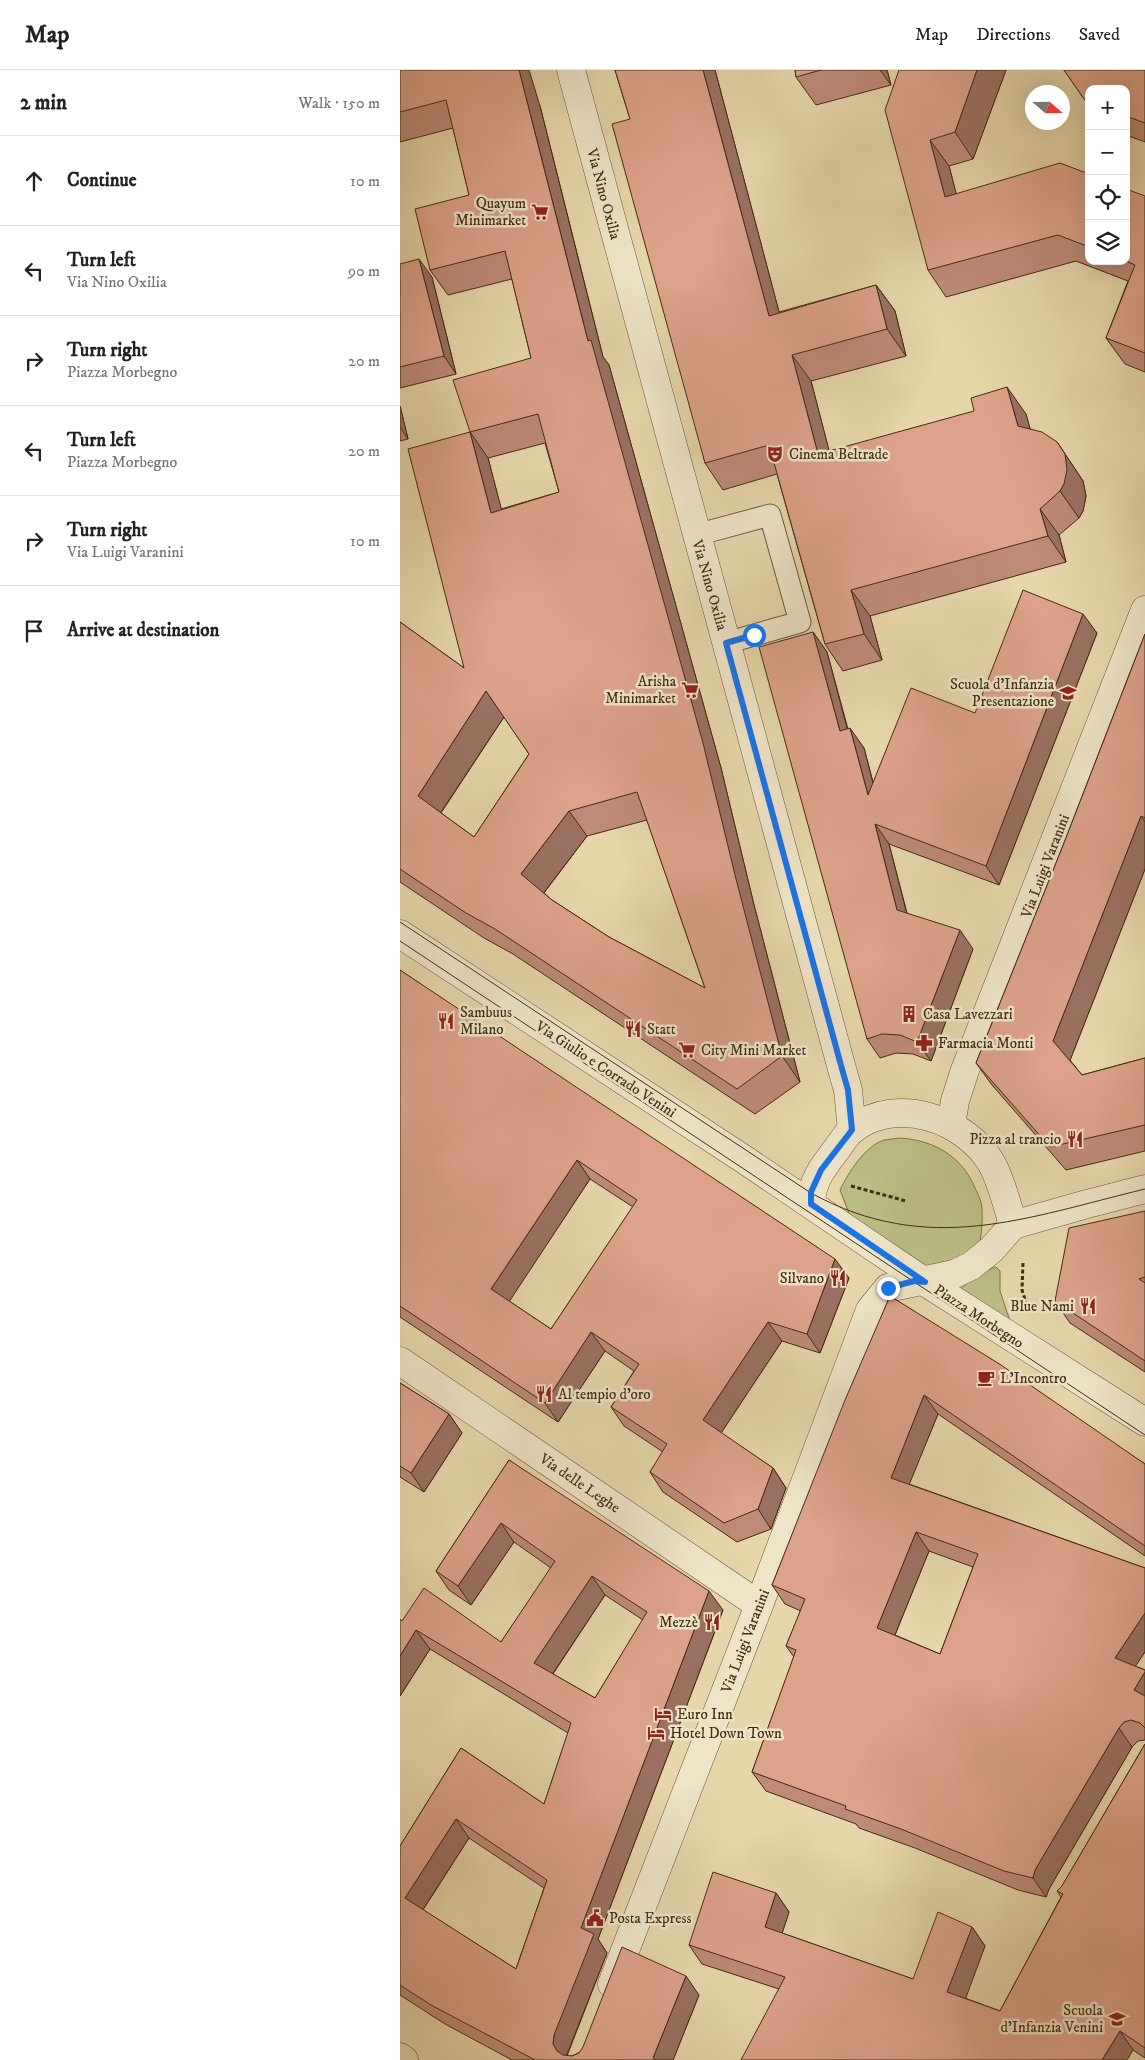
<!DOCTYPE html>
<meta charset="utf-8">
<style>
:root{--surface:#fff;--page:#f2f2f2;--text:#222;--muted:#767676;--line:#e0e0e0}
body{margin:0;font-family:"IM FELL DW Pica",serif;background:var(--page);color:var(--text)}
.controls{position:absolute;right:15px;top:15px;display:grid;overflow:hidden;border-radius:10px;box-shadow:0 5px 20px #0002}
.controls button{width:45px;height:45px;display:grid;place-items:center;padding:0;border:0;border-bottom:1px solid var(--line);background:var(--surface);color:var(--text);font:25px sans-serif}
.compass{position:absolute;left:625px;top:15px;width:45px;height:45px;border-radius:50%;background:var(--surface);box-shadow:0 5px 20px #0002;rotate:110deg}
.stop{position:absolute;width:15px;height:15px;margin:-11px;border:4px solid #1a73e8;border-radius:50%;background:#fff}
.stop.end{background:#1a73e8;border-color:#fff;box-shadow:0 1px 5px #0008}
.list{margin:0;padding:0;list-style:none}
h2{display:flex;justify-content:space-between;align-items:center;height:65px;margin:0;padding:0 20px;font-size:21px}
h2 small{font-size:16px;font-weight:400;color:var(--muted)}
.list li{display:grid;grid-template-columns:32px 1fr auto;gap:15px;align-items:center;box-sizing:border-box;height:90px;padding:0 20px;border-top:1px solid var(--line)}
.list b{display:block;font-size:19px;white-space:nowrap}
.list p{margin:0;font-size:16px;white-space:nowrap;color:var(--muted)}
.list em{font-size:16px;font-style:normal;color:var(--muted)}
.icon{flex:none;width:28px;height:28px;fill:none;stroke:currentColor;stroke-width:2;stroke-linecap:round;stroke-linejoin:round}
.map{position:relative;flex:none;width:745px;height:1990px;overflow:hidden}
header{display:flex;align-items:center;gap:30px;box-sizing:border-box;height:70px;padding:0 25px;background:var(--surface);border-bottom:1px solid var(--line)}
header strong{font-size:24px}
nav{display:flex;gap:28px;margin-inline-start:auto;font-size:18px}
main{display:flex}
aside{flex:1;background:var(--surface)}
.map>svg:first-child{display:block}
</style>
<header>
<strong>Map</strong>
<nav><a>Map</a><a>Directions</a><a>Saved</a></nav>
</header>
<main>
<aside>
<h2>2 min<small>Walk · 150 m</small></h2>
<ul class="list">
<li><svg class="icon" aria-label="ahead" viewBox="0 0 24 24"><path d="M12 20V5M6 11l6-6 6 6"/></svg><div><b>Continue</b></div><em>10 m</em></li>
<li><svg class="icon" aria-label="left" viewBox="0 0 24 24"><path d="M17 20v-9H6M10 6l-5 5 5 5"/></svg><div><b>Turn left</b><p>Via Nino Oxilia</p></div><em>90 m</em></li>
<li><svg class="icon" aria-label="right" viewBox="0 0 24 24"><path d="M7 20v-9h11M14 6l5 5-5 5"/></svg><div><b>Turn right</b><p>Piazza Morbegno</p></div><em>20 m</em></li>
<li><svg class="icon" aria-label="left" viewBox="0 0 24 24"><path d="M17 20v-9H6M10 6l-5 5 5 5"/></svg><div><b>Turn left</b><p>Piazza Morbegno</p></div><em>20 m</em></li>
<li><svg class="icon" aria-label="right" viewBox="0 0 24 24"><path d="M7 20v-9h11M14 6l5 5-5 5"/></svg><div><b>Turn right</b><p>Via Luigi Varanini</p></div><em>10 m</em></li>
<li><svg class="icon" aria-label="arrive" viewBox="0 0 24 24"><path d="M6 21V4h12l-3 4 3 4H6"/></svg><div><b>Arrive at destination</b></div></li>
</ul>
</aside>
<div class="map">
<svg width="745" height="1990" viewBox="0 0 745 1990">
<rect width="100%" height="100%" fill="#e6d6aa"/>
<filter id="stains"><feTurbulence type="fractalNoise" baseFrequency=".004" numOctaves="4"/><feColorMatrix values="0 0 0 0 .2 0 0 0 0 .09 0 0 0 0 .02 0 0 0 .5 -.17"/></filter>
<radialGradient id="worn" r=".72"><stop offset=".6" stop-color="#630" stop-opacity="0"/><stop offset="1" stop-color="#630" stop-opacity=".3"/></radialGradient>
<!-- green -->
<g fill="#bbbc84" stroke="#7e744a">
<path d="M500,1068C533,1070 562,1086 575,1118C578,1124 582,1132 582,1140C583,1151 581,1163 580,1174L566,1186L529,1199L451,1149L440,1120C448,1103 465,1076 484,1070C489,1069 495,1069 500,1068Z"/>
<path d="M596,1197L600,1201V1221L611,1254L559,1221C563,1214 588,1199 596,1197Z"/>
</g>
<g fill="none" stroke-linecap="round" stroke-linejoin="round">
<!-- lane casing -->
<g stroke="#6b5637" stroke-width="23">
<path id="lane" d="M296,465L370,445L400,552L326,573"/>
</g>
<!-- street casing -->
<g stroke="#6b5637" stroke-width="29">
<g id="street">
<path d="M171,0L442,999L448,1020L452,1060"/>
<path d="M0,864L345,1090L525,1212L745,1352"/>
<path d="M551,1055L555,1031L565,1000L745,540"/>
<path d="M411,1134C411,1112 423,1097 436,1080C441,1074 446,1064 453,1059C496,1025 566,1049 592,1094C602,1113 607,1134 613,1155"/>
<path d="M613,1155L687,1134L745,1119"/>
<path d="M0,1291L359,1535"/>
<path d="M212,1914L359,1535L470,1240L488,1218L554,1204L571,1196L591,1180L613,1155"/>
</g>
</g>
<!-- primary casing -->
<g stroke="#422c11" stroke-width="29">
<path id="primary" d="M0,1987L4,1990"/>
</g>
<!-- path -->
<g stroke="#422c11" stroke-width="3" stroke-dasharray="4 2.5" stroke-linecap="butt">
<path d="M451,1116L506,1131"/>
<path d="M623,1193L622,1220L627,1236"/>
</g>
<!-- lane -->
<use href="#lane" stroke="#efe4c8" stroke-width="21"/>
<!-- street -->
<use href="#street" stroke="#efe4c8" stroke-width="28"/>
<!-- primary -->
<use href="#primary" stroke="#e6d6aa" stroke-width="28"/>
<!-- tram -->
<g stroke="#422c11" stroke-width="1">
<path d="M0,852L411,1123C528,1187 625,1148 745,1119"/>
<path d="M0,871L745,1365"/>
</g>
</g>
<!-- wall -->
<g fill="#bd8b77" stroke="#422c11" fill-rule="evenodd">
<path d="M0,0L140,36L203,287L209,295L321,698L354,835L400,1012L355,1044L113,884L84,868L0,812V552L64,598L70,362L131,288L112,209L48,225L30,200L69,125L53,58L0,72ZM145,373L159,422L101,439L88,388ZM104,647L129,684L74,767L41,743ZM247,750L305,918L209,867L152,830L144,823L187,766Z"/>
<path d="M215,0H315L379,242L476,215L495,241L506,286L411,311L429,381L626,344L630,360L657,372L683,411L686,426L683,441L679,448L659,465L666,492L470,546L482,590L443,601L425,574L377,404L323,420L305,393L230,49Z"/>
<path d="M395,0H487L491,15L416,35L396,7Z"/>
<path d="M499,0H606L573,89L549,96L556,124L689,104V191H726L745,126V302L725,294L706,268L728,211L676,191L546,227L528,200Z"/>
<path d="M664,0H745V72L726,65V19H689V36Z"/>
<path d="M0,194L32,207L56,304L0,318Z"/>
<path d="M0,336L8,369L0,371Z"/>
<path d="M413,562L427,582L448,659L464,678L473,712L575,643L697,563L599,815L489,774L507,843L573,879L531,991L513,984L496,983L480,988L467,969Z"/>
<path d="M745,564V799L670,990L682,1005L745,988V1081L666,1100L592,1015L576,993L664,773Z"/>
<path d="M0,900L449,1208L420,1283L382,1271L321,1363L373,1398L386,1418L371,1459L337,1472L263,1422L250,1402L263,1382L224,1356L211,1337L234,1301L205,1281L158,1352L0,1247ZM190,1109L233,1137L151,1259L109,1231Z"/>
<path d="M745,1141V1302L670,1253L655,1231Z"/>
<path d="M490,1226L745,1394V1486L538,1344L509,1414L745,1498V1582L735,1596L745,1600V1670L738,1671L732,1677L649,1819L646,1827L618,1820L515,1778L459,1758L456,1754L366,1721L352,1702L394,1587L386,1576L401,1541L385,1534L372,1515ZM529,1481L573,1497L540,1584L495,1565Z"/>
<path d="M0,1313L49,1344L62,1363L24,1422L0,1407Z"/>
<path d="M109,1390L323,1540L198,1869L207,1883L167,1986H172L299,1925L273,1990H112L45,1954L0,1925V1776L61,1678L144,1734L168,1663L30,1579L0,1626V1549L2,1551L101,1572L151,1498L114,1472L71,1535L49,1520L36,1501ZM205,1525L243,1550L195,1628L153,1604ZM69,1768L144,1818L116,1899L23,1840Z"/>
<path d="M745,1674V1988L733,1980L379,1919L302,1894L289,1875L376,1823L389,1842L382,1863L513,1909L572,1857L585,1876L565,1928L600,1941L661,1827L657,1821L662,1816Z"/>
</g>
<!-- shaded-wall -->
<g fill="#9a7161" stroke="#422c11">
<path d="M119,0H129L140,36L203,287L209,295L321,698L354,835L400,1012L382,986L188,271Z"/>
<path d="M303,0H315L387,272L369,246Z"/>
<path d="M480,0H487L491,15Z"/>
<path d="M577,0H606L573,89L555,62Z"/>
<path d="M530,70L549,96L564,153L545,127Z"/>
<path d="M19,189L32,207L56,304L44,286Z"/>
<path d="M476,215L495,241L506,286L487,259Z"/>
<path d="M392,285L411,311L437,411L418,384Z"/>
<path d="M607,317L626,344L637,383L618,356Z"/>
<path d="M0,336L8,369L0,357Z"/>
<path d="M70,362L88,388L109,468L91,443Z"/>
<path d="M657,372L683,411L686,426L683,441L679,448L660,421Z"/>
<path d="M640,439L659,465L666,492L648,466Z"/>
<path d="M451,520L470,546L482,590L464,564Z"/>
<path d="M683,544L697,563L599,815L586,796Z"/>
<path d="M413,562L427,582L453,681L440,661Z"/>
<path d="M86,621L104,647L35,751L18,726Z"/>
<path d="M450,658L464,678L481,744L468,725Z"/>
<path d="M169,741L187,766L139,829L121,804Z"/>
<path d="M741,746L745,752V799L669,993L653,971Z"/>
<path d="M475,754L489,774L511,860L497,840Z"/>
<path d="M560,860L573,879L531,991L517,972Z"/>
<path d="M177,1090L190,1109L105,1238L91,1219Z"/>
<path d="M435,1189L449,1208L420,1283L407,1264Z"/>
<path d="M368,1252L382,1271L317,1369L303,1350Z"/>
<path d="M191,1262L205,1281L158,1352L145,1333Z"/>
<path d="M524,1325L538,1344L504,1427L491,1408Z"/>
<path d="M49,1344L62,1363L24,1422L11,1403Z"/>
<path d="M373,1398L386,1418L371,1459L358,1439Z"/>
<path d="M101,1453L114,1472L71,1535L58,1516Z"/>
<path d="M516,1462L529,1481L490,1577L477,1558Z"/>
<path d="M192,1506L205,1525L147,1612L134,1593Z"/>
<path d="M309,1521L323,1540L198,1869L207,1883L167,1984V1990L157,1981L153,1974L154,1965L181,1858Z"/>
<path d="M745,1543V1582L728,1607L715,1588Z"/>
<path d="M16,1560L30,1579L0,1626V1586Z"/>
<path d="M745,1602V1635L734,1620Z"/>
<path d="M719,1658L732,1677L649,1819L646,1827L633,1808L635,1800Z"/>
<path d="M56,1749L69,1768L18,1847L5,1828Z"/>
<path d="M376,1823L389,1842L378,1876L365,1857Z"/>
<path d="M572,1857L585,1876L561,1941L547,1922Z"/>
<path d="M286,1906L299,1925L273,1990H254L253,1988Z"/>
<path d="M720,1961L733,1980L727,1990H702Z"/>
</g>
<!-- building -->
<g fill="#dca28a" stroke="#422c11" fill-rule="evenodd">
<path d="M0,0H119L188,271L191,270L303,673L336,809L382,986L337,1019L95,859L66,843L0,799V552L64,598L8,379L70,362L53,310L131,288L105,181L30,200L15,139L69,125L46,30L0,42ZM138,344L159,422L91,443L70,362ZM86,621L129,684L74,767L18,726ZM237,722L255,774L305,918L209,867L152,830L121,804L169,741Z"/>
<path d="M215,0H303L369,246L476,215L487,259L392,285L418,384L574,341L571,328L607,317L618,356L642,362L657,372L665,384L667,400L664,414L660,421L640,439L648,466L451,520L464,564L425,574L369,375L305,393L212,54L230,49Z"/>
<path d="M395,0H421L396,7Z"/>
<path d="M499,0H577L555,62L530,70L545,127L660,93L689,104V177L658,165L528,200L485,40Z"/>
<path d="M664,0H745V53L726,46V19H689V31L684,29Z"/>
<path d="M726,119L745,126V283L706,268L735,195L726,191Z"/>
<path d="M19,189L44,286L0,297V194Z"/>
<path d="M623,520L683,544L586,796L475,754L497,840L560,860L517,972L500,965L482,964L467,969L359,577L413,562L440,661L450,658L468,725L511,618L575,643Z"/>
<path d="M745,564V748L741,746L653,971L682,1005L745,988V1055L650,1077L576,993L664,773Z"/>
<path d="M0,900L435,1189L407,1264L368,1252L303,1350L373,1398L358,1439L324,1453L250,1402L267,1374L211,1337L239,1294L191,1262L145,1333L0,1236ZM177,1090L237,1130L151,1259L91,1219Z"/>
<path d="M745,1141V1207L739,1209L745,1213V1291L655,1231L669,1158Z"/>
<path d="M490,1226L601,1295L745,1394V1476L524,1325L491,1408L745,1498V1543L715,1588L745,1600V1602L734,1620L745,1626V1658L740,1653L731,1650L724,1652L719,1658L635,1800L633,1808L604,1801L501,1759L445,1739L446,1736L352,1702L396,1580L386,1576L405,1529L372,1515L445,1330ZM516,1462L578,1484L540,1584L477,1558Z"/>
<path d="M0,1313L49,1344L11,1403L0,1396Z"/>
<path d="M109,1390L309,1521L181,1858L194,1864L154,1965L153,1974L157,1981L163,1985L172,1986L179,1983L183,1977L222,1877L286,1906L253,1988L256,1990H135L31,1935L0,1915V1776L61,1678L144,1734L171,1653L16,1560L0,1586V1549L2,1551L24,1518L101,1572L155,1491L101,1453L58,1516L36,1501ZM192,1506L247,1542L195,1628L134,1593ZM56,1749L147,1810L116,1899L5,1828Z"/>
<path d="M745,1674V1978L720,1961L702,1990H341L385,1907L289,1875L313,1802L376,1823L365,1857L513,1909L538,1842L572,1857L547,1922L600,1941L663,1824L657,1821L662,1816Z"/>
</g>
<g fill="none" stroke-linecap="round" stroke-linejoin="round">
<!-- route -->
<path stroke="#1a73e8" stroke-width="6" d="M354,565L326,573L442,999L448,1020L452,1060L421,1100L411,1122V1134L525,1212L514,1211L488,1218"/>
</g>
<!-- icons -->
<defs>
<g id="supermarket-bare" transform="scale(1.35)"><path d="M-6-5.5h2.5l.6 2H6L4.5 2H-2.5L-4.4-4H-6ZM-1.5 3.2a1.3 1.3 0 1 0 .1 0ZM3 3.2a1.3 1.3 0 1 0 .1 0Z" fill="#8f2418" stroke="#efe4c8" stroke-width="2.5" paint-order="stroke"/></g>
<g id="theatre-bare" transform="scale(1.35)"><path d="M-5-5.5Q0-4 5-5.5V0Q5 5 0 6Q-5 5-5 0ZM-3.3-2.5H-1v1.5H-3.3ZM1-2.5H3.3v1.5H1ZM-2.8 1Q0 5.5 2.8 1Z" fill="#8f2418" stroke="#efe4c8" stroke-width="2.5" paint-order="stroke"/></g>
<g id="school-bare" transform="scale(1.35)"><path d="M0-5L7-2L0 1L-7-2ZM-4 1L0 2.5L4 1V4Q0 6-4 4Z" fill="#8f2418" stroke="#efe4c8" stroke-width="2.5" paint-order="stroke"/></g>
<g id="building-bare" transform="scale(1.35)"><path d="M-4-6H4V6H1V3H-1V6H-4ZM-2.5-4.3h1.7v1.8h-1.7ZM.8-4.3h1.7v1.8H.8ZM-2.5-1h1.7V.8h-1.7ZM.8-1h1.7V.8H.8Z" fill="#8f2418" stroke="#efe4c8" stroke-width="2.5" paint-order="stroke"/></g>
<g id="restaurant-bare" transform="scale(1.35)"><path d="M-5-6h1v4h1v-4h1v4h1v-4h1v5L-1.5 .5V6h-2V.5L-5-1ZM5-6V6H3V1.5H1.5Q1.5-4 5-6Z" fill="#8f2418" stroke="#efe4c8" stroke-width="2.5" paint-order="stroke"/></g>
<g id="pharmacy-bare" transform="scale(1.35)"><path d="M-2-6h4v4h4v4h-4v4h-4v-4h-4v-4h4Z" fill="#8f2418" stroke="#efe4c8" stroke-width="2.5" paint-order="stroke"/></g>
<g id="cafe-bare" transform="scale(1.35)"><path d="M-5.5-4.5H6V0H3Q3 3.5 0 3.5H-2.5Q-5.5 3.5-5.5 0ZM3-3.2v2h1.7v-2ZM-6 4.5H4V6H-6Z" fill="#8f2418" stroke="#efe4c8" stroke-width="2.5" paint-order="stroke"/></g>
<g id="hotel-bare" transform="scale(1.35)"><path d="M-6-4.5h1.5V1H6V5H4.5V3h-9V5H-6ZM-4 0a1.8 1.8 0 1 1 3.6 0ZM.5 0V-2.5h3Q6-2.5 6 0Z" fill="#8f2418" stroke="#efe4c8" stroke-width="2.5" paint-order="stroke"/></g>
<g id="civic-bare" transform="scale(1.35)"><path d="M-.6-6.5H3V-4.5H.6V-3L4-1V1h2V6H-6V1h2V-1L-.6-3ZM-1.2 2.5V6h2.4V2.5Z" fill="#8f2418" stroke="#efe4c8" stroke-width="2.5" paint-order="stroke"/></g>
</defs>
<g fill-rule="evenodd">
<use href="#supermarket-bare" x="140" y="142"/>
<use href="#theatre-bare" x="375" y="384"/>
<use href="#supermarket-bare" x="290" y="620"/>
<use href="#school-bare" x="668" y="623"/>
<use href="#building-bare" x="509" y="944"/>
<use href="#restaurant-bare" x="46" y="951"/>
<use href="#restaurant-bare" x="233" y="959"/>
<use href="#pharmacy-bare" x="524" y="973"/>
<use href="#supermarket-bare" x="287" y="980"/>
<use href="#restaurant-bare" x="675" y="1069"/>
<use href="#restaurant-bare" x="438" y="1208"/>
<use href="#restaurant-bare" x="688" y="1236"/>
<use href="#cafe-bare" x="586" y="1308"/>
<use href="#restaurant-bare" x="144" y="1324"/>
<use href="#restaurant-bare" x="312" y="1552"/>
<use href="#hotel-bare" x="263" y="1644"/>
<use href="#hotel-bare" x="256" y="1663"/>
<use href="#civic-bare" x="195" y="1848"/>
<use href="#school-bare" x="717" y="1949"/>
</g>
<g text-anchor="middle" stroke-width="5" stroke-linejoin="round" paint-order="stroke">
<!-- street labels -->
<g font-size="15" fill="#422c11" stroke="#efe4c8">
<text transform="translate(204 124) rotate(75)" y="5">Via Nino Oxilia</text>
<text transform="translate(310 515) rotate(74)" y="5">Via Nino Oxilia</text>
<text transform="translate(645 796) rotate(-69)" y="5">Via Luigi Varanini</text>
<text transform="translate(206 999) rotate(33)" y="5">Via Giulio e Corrado Venini</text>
<text transform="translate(579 1246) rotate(33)" y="5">Piazza Morbegno</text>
<text transform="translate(180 1413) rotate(34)" y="5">Via delle Leghe</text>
<text transform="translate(345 1571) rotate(-69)" y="5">Via Luigi Varanini</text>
</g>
<!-- poi labels -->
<g font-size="15" fill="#422c11" stroke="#efe4c8" text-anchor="start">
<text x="126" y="138" text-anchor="end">Quayum<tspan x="126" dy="17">Minimarket</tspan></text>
<text x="389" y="389">Cinema Beltrade</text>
<text x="276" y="616" text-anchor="end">Arisha<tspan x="276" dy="17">Minimarket</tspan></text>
<text x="654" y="619" text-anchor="end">Scuola d'Infanzia<tspan x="654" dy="17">Presentazione</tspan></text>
<text x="60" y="947">Sambuus<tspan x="60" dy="17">Milano</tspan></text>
<text x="523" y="949">Casa Lavezzari</text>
<text x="247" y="964">Statt</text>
<text x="538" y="978">Farmacia Monti</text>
<text x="301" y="985">City Mini Market</text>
<text x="661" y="1074" text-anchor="end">Pizza al trancio</text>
<text x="424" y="1213" text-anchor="end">Silvano</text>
<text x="674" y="1241" text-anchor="end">Blue Nami</text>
<text x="600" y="1313">L'Incontro</text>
<text x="158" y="1329">Al tempio d'oro</text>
<text x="298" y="1557" text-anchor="end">Mezzè</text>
<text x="277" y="1649">Euro Inn</text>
<text x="270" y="1668">Hotel Down Town</text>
<text x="209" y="1853">Posta Express</text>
<text x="703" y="1945" text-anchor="end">Scuola<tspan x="703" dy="17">d'Infanzia Venini</tspan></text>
</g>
</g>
<rect width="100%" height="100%" filter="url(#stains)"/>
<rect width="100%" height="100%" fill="url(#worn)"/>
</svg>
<div class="controls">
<button>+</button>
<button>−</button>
<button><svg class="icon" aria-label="locate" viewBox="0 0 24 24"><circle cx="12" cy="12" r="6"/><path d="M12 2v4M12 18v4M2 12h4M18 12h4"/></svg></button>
<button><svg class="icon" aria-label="layers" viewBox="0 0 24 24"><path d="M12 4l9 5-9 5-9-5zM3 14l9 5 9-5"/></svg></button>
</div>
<svg class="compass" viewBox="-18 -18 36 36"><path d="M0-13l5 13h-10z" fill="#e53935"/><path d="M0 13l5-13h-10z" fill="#767676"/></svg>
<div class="stop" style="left:354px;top:565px"></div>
<div class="stop end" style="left:488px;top:1218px"></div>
</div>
</main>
